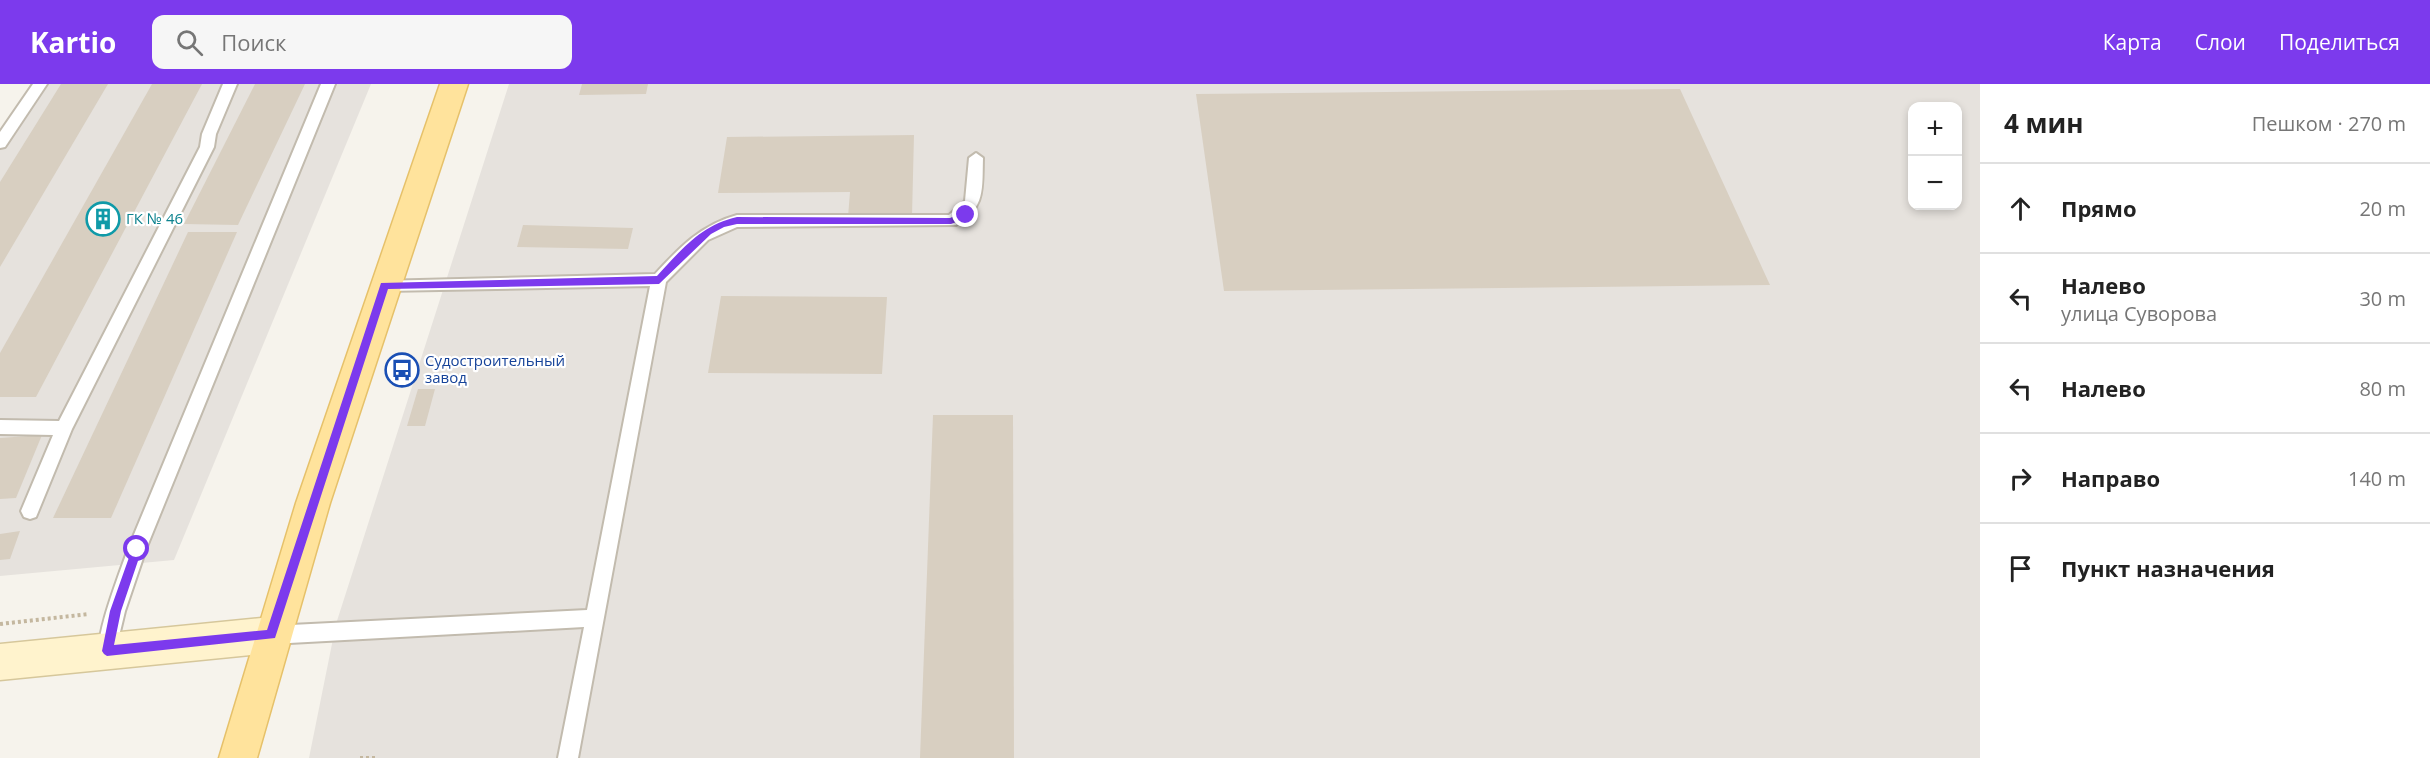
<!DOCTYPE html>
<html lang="ru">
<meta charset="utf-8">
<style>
:root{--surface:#fff;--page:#f6f6f6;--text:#222;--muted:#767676;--line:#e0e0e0;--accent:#7c3aed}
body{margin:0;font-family:"Open Sans",sans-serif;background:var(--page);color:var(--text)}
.controls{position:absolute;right:18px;top:18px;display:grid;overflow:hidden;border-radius:12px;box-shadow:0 3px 9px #0003}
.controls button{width:54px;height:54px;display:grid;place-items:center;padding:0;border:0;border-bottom:2px solid var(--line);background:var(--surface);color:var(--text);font:30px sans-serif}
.stop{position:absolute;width:18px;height:18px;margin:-14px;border:4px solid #7c3aed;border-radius:50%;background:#fff}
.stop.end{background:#7c3aed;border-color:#fff;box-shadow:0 2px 6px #0008}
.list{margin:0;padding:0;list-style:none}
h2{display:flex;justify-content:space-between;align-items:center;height:78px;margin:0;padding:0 24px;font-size:26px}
h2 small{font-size:20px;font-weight:400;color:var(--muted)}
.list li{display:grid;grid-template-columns:39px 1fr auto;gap:18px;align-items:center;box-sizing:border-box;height:90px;padding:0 24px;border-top:2px solid var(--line)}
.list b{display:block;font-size:22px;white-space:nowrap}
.list p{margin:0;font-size:20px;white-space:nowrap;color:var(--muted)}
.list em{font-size:20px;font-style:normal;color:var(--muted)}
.icon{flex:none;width:33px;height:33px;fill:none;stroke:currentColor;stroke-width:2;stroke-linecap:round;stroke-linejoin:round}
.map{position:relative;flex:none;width:1980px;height:674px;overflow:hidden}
header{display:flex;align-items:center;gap:36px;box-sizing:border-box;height:84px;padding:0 30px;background:var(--accent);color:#fff}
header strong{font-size:28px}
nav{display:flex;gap:33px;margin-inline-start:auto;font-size:21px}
.search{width:420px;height:54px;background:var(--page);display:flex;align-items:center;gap:15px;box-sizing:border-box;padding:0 21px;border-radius:12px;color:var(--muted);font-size:22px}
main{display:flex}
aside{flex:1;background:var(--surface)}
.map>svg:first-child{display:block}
</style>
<header>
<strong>Kartio</strong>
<div class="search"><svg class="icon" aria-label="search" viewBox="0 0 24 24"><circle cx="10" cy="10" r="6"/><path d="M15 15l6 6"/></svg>Поиск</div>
<nav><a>Карта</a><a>Слои</a><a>Поделиться</a></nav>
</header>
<main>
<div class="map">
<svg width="1980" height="674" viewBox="0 0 1980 674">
<rect width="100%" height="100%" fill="#f6f3ec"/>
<!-- industrial -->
<g fill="#e6e2dd" fill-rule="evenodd">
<path d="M39,0H371L174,476L0,492V64Z"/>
<path d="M509,0H1980V674H309L336,540ZM1912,22H1958V122H1912Z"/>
</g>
<!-- building -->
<g fill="#d8cfc1">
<path d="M61,0H108L0,183V98Z"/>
<path d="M152,0H202L36,313H0V269Z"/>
<path d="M255,0H305L238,141L184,140Z"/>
<path d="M582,0H648L646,10L579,11Z"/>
<path d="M1680,5L1770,201L1224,207L1196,10Z"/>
<path d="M914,51L912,132L848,133L850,108L718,109L727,53Z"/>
<path d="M523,141L633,144L628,165L517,163Z"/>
<path d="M188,148H237L111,434H53Z"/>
<path d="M721,212L887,213L882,290L708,289Z"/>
<path d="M418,305H435L425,342H407Z"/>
<path d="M933,331H1013L1014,674H920Z"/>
<path d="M42,351L16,414L0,415V354Z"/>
<path d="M20,447L10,475L0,476V450Z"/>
</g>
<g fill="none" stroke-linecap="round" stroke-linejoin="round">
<!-- lane casing -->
<g stroke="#c2bbae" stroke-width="4">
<g id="lane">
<path d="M33,0H47L5,63L0,64V48Z"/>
<path d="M223,0H237L216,50L214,63L72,345L36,433L30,435L24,433L21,427L53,351L0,350V336L59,337L200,63L202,50Z"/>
<path d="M321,0H335L146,465L125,527L114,573L107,576L100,573C93,555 121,486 128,465Z"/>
<path d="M976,69L983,74C982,104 986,124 956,141L737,143L708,156L666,198L578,674H558L584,543L271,560L265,557L262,551L265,545L271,542L587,526L650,202L384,207L379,205L376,201L379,197L655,190C680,163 701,141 737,131H949L965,117L969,74Z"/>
</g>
</g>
<!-- secondary casing -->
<g stroke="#d6c79b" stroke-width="3">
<path id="secondary" d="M271,533L284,538L289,551L284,564L271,569L0,596V560Z"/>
</g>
<!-- primary casing -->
<g stroke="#e6c16a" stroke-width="3">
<path id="primary" d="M440,0H468L330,419L257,674H219L296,419Z"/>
</g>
<!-- path -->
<g stroke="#c4b79f" stroke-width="4" stroke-dasharray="3 3" stroke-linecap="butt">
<path d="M0,540L89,530"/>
<path d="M360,674H375"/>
</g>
<!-- lane -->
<use href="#lane" fill="#fff" fill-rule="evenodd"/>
<!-- secondary -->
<use href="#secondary" fill="#fff3cd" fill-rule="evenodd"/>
<!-- primary -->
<use href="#primary" fill="#ffe39c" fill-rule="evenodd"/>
</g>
<!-- route -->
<path fill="#7c3aed" d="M966,127L970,131L969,133L951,140H737L724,143L711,150L659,200L388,205L275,554L107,572L104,570L102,567L110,527L132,465L137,460L142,465L121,527L114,561L267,546L381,199L657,192C681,166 701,141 737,133L950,134Z"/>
<!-- icons -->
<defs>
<g id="building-ring" transform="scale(1.725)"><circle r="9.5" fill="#fff" stroke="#0f9aa8" stroke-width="1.5"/><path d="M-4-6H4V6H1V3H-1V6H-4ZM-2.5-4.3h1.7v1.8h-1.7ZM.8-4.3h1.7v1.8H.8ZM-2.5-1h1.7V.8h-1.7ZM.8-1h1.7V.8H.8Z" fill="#0f9aa8"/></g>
<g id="bus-ring" transform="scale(1.725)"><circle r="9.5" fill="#fff" stroke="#1a4fb4" stroke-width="1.5"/><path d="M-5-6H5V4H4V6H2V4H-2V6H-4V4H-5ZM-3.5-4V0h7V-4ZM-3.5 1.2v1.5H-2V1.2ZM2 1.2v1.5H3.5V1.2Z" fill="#1a4fb4"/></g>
</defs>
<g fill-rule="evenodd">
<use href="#building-ring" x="103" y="135"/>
<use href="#bus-ring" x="402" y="286"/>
</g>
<g text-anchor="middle" stroke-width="4.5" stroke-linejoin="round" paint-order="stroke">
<!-- culture labels -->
<g font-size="15" fill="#0d838f" stroke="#fff" text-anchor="start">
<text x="126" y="140">ГК № 46</text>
</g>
<!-- transit labels -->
<g font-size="15" fill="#164399" stroke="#fff" text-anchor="start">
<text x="425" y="282">Судостроительный<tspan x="425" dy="17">завод</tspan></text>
</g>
</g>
</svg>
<div class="controls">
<button>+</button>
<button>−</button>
</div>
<div class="stop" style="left:137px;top:465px"></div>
<div class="stop end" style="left:966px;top:131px"></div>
</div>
<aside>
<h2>4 мин<small>Пешком · 270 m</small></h2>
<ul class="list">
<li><svg class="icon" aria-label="ahead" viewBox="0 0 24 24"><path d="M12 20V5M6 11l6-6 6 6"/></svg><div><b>Прямо</b></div><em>20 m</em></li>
<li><svg class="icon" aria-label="left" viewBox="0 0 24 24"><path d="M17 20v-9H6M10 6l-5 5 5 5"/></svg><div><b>Налево</b><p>улица Суворова</p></div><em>30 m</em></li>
<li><svg class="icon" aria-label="left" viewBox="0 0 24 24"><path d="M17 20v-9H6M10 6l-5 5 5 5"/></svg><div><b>Налево</b></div><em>80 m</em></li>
<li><svg class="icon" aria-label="right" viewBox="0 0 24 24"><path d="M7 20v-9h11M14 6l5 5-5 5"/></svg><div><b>Направо</b></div><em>140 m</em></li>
<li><svg class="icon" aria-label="arrive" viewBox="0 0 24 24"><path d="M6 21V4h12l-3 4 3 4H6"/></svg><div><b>Пункт назначения</b></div></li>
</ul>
</aside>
</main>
